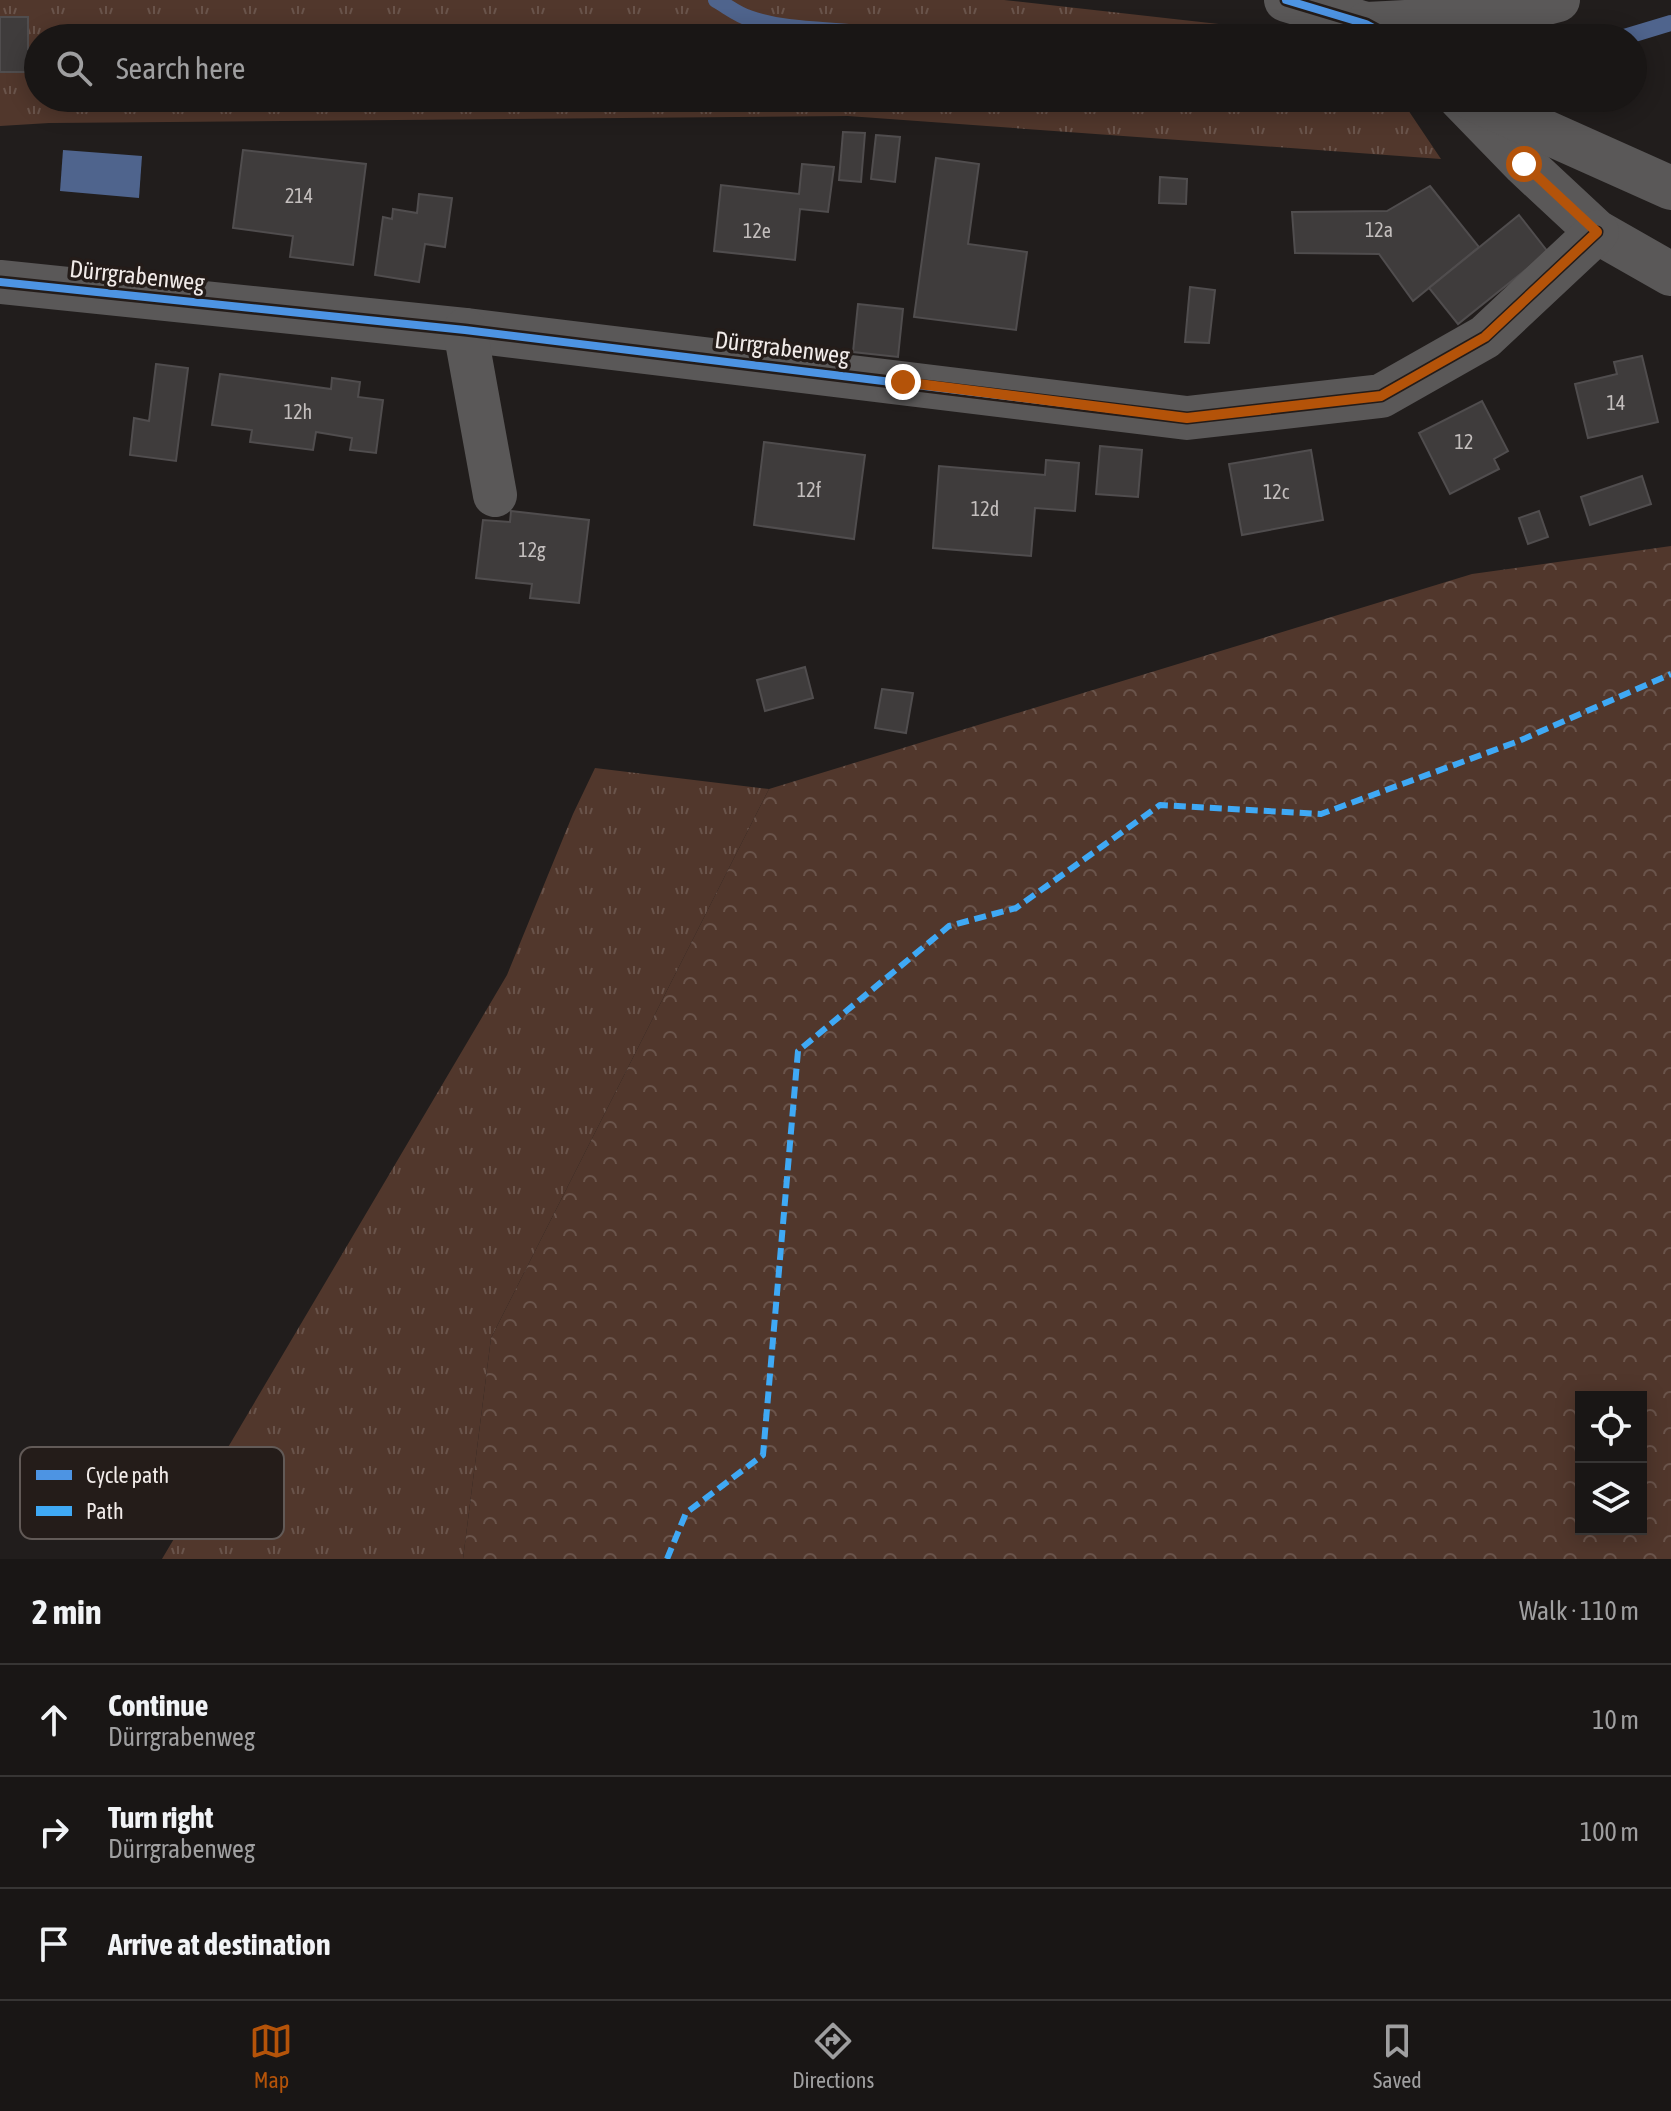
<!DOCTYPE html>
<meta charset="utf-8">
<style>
:root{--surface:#191615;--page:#221f1e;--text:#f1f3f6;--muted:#9f9fa0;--line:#373534;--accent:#b45309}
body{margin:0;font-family:"Asap Condensed",sans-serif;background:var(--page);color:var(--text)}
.controls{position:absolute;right:24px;bottom:24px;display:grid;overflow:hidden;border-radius:0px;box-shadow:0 4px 20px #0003}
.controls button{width:72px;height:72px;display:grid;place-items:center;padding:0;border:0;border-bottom:2px solid var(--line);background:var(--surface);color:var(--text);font:40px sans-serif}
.stop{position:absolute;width:24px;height:24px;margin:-18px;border:6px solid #b45309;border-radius:50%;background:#fff}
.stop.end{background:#b45309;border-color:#fff;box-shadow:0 2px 8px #0008}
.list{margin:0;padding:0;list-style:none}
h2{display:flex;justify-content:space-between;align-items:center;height:104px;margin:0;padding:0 32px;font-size:34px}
h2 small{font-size:26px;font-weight:400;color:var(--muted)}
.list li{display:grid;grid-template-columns:52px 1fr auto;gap:24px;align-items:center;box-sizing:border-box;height:112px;padding:0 32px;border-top:2px solid var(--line)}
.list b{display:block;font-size:30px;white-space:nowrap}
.list p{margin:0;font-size:26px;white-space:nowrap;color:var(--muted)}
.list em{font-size:26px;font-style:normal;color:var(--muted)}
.icon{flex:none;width:44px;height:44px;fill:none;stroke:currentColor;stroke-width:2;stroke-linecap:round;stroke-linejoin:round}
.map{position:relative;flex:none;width:1671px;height:1559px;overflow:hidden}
.search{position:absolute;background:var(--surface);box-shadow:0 4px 20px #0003;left:24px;right:24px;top:24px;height:88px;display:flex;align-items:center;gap:20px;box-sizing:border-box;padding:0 28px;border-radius:44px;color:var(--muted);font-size:30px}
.sheet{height:440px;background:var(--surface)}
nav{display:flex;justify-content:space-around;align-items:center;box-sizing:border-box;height:112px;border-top:2px solid var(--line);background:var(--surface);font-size:22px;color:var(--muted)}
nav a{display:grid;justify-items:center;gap:4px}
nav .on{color:var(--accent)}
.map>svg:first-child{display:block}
</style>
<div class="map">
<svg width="1671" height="1559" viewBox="0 0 1671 1559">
<defs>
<pattern id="grass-tufts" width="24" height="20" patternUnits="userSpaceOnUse" patternTransform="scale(2)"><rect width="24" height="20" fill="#51372c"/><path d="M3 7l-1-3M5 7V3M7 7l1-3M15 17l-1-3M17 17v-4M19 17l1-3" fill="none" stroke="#6a544b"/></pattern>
<pattern id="forest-crowns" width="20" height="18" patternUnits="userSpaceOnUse" patternTransform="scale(2)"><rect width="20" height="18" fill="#51372c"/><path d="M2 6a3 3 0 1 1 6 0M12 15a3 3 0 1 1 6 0" fill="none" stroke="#6a544b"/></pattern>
</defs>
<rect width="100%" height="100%" fill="#211d1c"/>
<!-- grass -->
<g fill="url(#grass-tufts)">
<path d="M0,0H1004L1344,38H38V98H1400L1441,159L848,116L49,123L0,126Z"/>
<path d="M595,768L769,789L491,1338L463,1559H162L507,975L573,814Z"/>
</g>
<!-- forest -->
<path fill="url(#forest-crowns)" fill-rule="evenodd" d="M1671,546V1559H463L491,1338L769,789L1472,574ZM1581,1397H1641V1529H1581Z"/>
<!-- water -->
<path fill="#4f648d" d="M63,150L142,156L139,198L60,191Z"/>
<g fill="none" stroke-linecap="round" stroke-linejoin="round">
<!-- stream -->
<g stroke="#4f648d" stroke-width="16">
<path d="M716,0C727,6 738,15 749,18C795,34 845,27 891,38"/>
<path d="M1621,38L1671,23"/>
</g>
</g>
<!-- building -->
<g fill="#3f3c3c" stroke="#504d4e" stroke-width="2">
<path d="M0,17H28V49H38V72H0Z"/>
<path d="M843,132L865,133L861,182L839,180Z"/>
<path d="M876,135L900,137L895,182L871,179Z"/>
<path d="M243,150L366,164L353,265L290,257L293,236L233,228Z"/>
<path d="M936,158L979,164L968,244L1027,252L1016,330L914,317Z"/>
<path d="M802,164L834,167L828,212L800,209L795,260L714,251L721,185L799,194Z"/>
<path d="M1160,177L1187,179L1186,204L1159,203Z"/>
<path d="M1430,186L1479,247L1413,301L1379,254L1295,253L1292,212L1387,211Z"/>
<path d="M419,194L452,198L445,247L425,244L419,282L375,275L383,217L392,219L393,209L417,213Z"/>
<path d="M1519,215L1548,252L1458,324L1429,288Z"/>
<path d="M1190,287L1215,290L1209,343L1185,342Z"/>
<path d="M858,304L903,309L898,357L853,352Z"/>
<path d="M1642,356L1658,422L1588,438L1575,384L1617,374L1614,362Z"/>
<path d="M156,364L188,368L176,461L130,455L134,418L149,421Z"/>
<path d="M220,374L331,389L332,378L360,382L358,397L383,400L376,453L350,450L352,438L316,432L313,450L250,442L252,430L212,425Z"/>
<path d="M1482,401L1508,451L1494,459L1499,469L1450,494L1419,433Z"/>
<path d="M764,442L865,455L854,539L754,525Z"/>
<path d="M1100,446L1142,450L1138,497L1096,494Z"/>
<path d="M1311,450L1323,520L1242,535L1229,464Z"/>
<path d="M1046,460L1079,463L1075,511L1035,508L1031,556L933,548L939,466L1045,475Z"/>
<path d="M1642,476L1651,504L1590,525L1581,497Z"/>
<path d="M511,511L589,520L579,603L530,598L532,584L476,578L483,520L510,522Z"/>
<path d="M1539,511L1548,537L1528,544L1519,518Z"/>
<path d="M805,667L813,698L765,711L757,680Z"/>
<path d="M882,689L913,693L906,733L875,728Z"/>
</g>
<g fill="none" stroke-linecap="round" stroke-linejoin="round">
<!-- minor -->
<g stroke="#5a5858" stroke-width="44">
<path d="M1286,0L1366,24L1392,38"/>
<path d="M1366,24C1431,21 1494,18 1558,0"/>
<path d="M1460,98L1524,164L1597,232L1671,274"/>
<path d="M1472,99L1671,188"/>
<path d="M0,282L465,330L1187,418L1381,396L1485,337L1597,232"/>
<path d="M465,330L495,495"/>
</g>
<!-- quiet -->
<path stroke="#3fa9f5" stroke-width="6" stroke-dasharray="12 6" stroke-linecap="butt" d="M667,1559L686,1513L763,1455L798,1051L949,926L1016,908L1160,805L1321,814L1519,741L1671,674"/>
<!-- cycleway casing -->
<g stroke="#241c19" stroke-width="13">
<g id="cycleway">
<path d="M1286,0L1366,24L1392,38"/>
<path d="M0,282L465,330L1187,418L1381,396L1485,337L1597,232"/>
</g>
</g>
<!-- cycleway -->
<use href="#cycleway" stroke="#4d94e3" stroke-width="8"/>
</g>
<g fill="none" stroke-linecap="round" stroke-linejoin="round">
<!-- route -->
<path stroke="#b45309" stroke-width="10" d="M903,382L1187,418L1381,396L1485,337L1597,232L1524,164"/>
</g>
<g text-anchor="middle" stroke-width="7" stroke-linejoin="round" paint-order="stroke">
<!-- number labels -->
<g font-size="20" fill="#c4bfbe">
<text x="299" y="203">214</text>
<text x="1379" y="237">12a</text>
<text x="757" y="238">12e</text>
<text x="1616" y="410">14</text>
<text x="298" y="419">12h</text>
<text x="1464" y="449">12</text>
<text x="809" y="497">12f</text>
<text x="1276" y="499">12c</text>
<text x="985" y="516">12d</text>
<text x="532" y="557">12g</text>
</g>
<!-- street labels -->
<g font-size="24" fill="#f1ebe9" stroke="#241c19">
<text transform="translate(137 276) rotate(6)" y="8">Dürrgrabenweg</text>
<text transform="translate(782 348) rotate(7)" y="8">Dürrgrabenweg</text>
</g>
</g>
<!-- legend -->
<rect x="20" y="1447" width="264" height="92" rx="12" fill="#241c19" stroke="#625a57" stroke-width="2"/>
<rect x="36" y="1470" width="36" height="10" fill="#4d94e3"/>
<rect x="36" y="1506" width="36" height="10" fill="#3fa9f5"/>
<g font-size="22" fill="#f1ebe9">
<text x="86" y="1483">Cycle path</text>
<text x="86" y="1519">Path</text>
</g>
</svg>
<div class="controls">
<button><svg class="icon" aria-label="locate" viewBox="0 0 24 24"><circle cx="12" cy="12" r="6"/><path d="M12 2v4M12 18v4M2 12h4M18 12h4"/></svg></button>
<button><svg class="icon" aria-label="layers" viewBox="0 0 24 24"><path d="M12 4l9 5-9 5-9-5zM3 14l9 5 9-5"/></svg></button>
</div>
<div class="stop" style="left:1524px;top:164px"></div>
<div class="stop end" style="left:903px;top:382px"></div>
<div class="search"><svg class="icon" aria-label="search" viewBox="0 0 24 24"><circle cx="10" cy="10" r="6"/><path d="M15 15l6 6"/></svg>Search here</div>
</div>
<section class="sheet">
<h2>2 min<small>Walk · 110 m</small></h2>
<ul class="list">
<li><svg class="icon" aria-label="ahead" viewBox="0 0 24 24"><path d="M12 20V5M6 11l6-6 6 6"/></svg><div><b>Continue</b><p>Dürrgrabenweg</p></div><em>10 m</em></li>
<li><svg class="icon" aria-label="right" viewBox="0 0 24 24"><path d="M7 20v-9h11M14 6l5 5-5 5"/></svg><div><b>Turn right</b><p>Dürrgrabenweg</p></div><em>100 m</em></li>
<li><svg class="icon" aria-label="arrive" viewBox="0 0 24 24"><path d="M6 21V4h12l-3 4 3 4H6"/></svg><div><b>Arrive at destination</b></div></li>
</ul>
</section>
<nav>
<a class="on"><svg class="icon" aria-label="map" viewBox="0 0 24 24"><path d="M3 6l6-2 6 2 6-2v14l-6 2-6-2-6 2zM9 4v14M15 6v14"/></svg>Map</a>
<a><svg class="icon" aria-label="directions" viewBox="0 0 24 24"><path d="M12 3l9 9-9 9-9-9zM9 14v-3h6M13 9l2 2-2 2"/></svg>Directions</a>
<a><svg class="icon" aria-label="saved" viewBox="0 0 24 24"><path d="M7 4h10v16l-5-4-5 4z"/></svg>Saved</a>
</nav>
